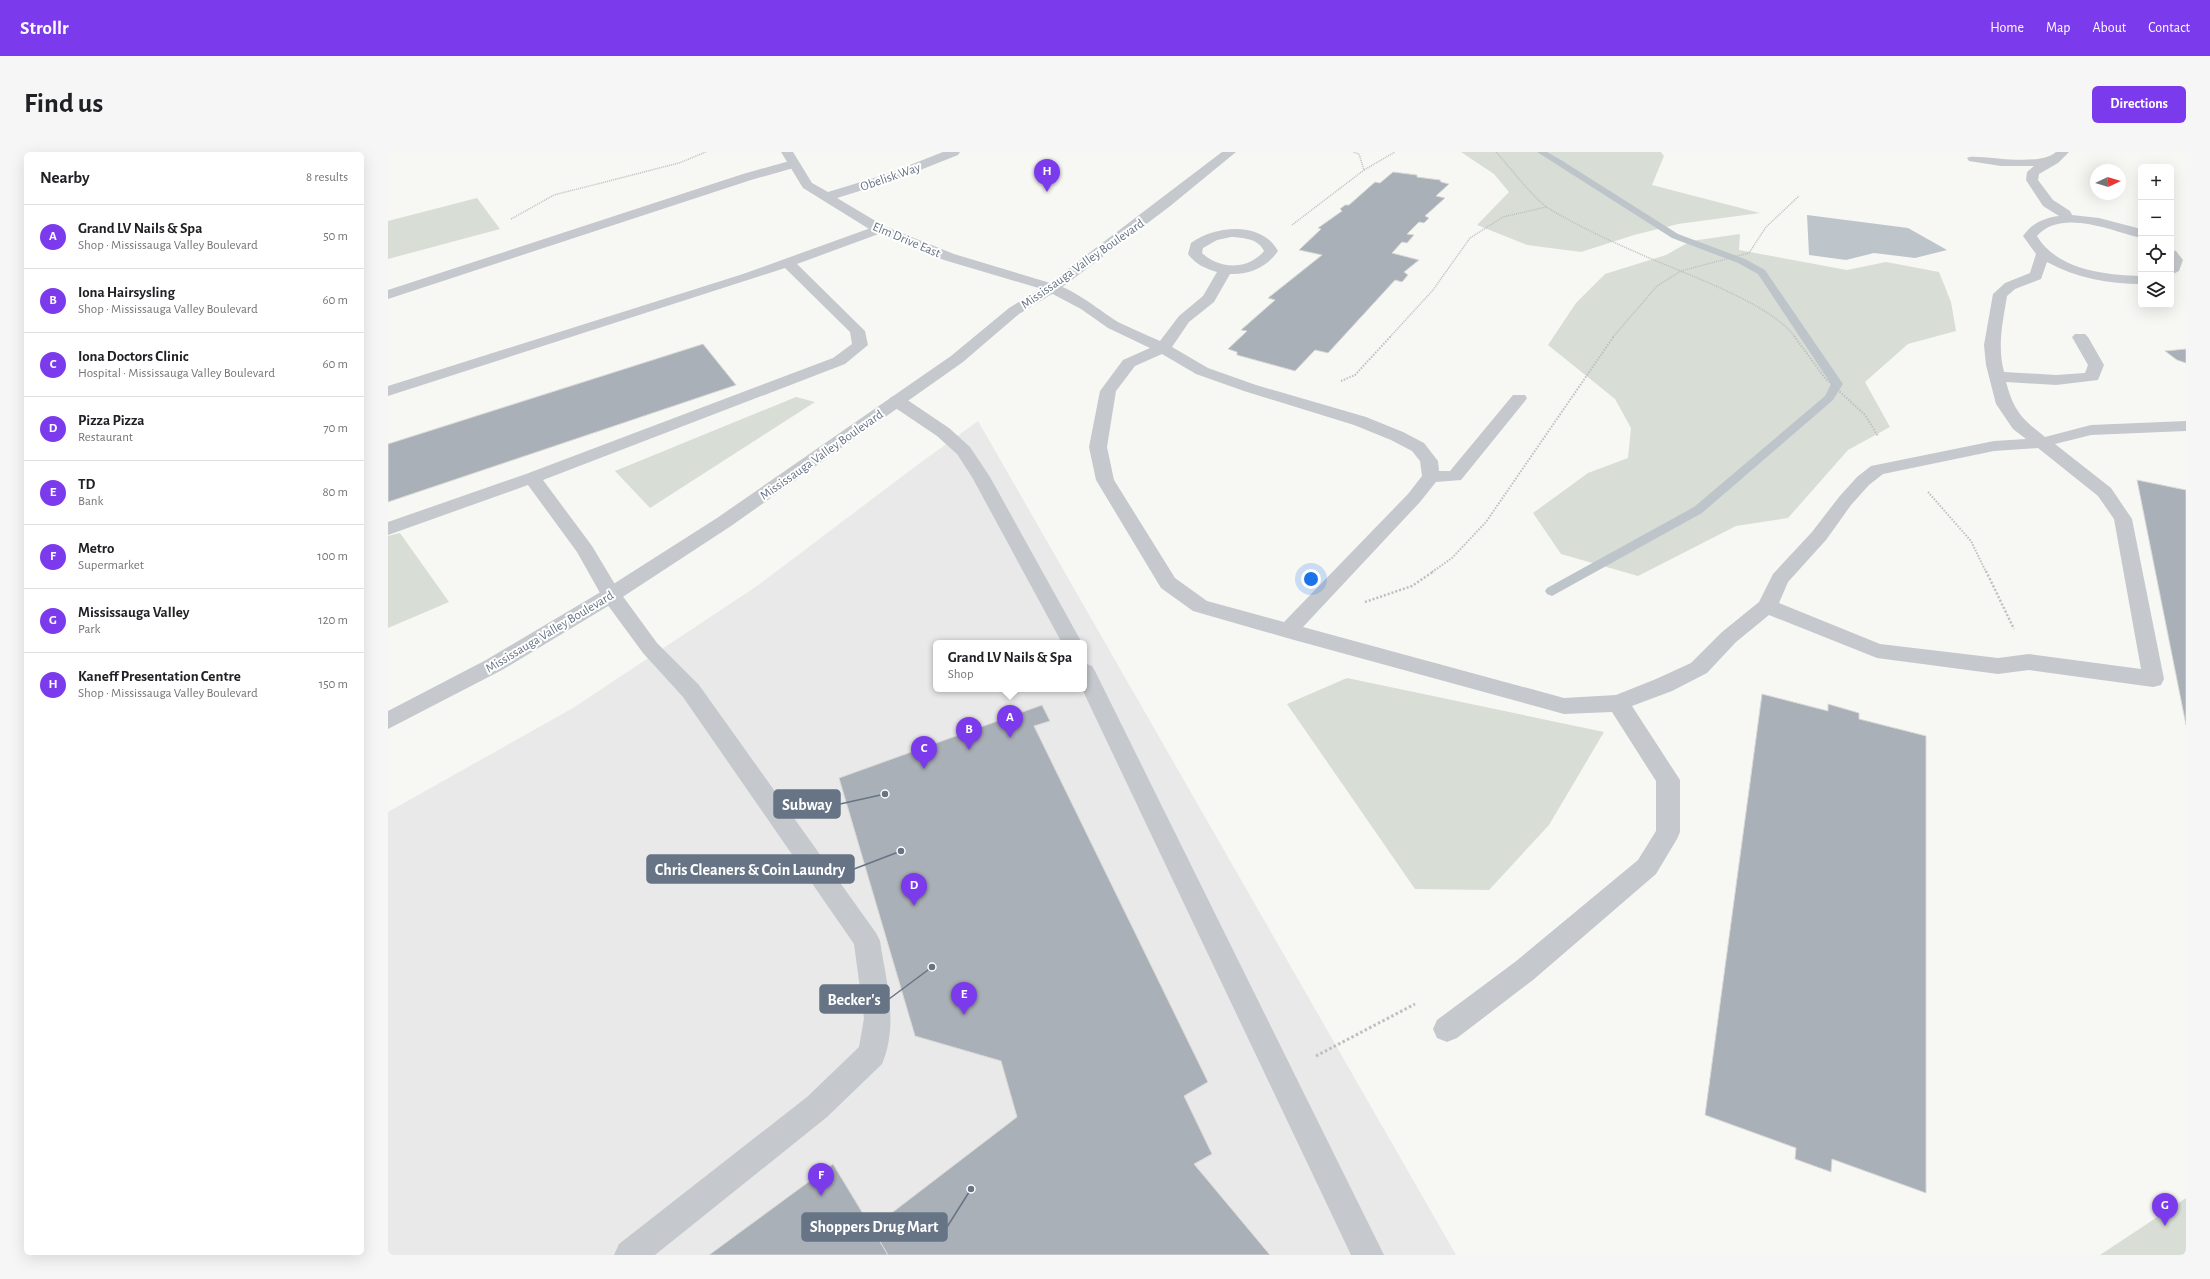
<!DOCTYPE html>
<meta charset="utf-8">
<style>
:root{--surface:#fff;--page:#f6f6f6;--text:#202124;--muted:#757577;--line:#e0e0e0;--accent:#7c3aed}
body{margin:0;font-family:"Alegreya Sans",sans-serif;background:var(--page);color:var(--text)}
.controls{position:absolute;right:12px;top:12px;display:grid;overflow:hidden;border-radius:6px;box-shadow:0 4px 16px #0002}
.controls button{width:36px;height:36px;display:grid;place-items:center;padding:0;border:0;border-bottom:1px solid var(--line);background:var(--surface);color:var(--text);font:20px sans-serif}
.compass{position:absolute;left:1702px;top:12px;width:36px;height:36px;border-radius:50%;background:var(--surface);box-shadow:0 4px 16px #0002;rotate:86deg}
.you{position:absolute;left:923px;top:427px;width:14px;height:14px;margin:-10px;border:3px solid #fff;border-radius:50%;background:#1a73e8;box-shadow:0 0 0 6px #1a73e833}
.badge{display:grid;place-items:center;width:26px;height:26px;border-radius:50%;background:var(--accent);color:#fff;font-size:13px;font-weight:700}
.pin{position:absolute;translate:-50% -33px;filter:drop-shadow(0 1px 2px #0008)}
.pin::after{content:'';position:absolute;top:21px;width:14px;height:12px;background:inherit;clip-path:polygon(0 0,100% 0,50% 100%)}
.popup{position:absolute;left:545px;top:488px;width:154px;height:52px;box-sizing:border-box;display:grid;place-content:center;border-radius:6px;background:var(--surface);filter:drop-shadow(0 1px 3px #0005);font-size:13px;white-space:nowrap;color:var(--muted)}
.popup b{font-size:15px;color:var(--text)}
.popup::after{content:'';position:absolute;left:50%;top:100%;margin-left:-8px;border:8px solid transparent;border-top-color:var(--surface)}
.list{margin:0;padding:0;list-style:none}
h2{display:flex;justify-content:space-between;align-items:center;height:52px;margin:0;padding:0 16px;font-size:17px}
h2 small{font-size:13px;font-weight:400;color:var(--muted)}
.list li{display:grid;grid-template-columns:26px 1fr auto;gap:12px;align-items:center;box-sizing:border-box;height:64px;padding:0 16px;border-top:1px solid var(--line)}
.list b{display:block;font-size:15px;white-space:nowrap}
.list p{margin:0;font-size:13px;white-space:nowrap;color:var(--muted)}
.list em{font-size:13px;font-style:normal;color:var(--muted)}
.icon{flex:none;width:22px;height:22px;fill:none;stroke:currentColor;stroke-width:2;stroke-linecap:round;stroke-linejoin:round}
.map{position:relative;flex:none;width:1798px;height:1103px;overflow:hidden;border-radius:6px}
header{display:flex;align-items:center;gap:24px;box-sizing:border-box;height:56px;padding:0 20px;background:var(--accent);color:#fff}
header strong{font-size:19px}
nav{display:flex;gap:22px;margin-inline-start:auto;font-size:14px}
.intro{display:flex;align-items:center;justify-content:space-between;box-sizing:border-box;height:96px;padding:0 24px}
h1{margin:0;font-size:28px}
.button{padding:10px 18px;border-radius:6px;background:var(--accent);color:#fff;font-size:14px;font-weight:700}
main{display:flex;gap:24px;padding:0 24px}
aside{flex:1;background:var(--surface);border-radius:6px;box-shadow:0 4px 16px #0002}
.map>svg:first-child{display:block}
</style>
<header>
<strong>Strollr</strong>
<nav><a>Home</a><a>Map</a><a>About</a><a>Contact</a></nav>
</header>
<div class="intro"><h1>Find us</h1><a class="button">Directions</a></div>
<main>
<aside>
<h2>Nearby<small>8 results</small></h2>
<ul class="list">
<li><span class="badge">A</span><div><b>Grand LV Nails &amp; Spa</b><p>Shop · Mississauga Valley Boulevard</p></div><em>50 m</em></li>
<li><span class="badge">B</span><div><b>Iona Hairsysling</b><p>Shop · Mississauga Valley Boulevard</p></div><em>60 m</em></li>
<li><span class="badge">C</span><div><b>Iona Doctors Clinic</b><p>Hospital · Mississauga Valley Boulevard</p></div><em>60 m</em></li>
<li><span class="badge">D</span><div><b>Pizza Pizza</b><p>Restaurant</p></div><em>70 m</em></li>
<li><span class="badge">E</span><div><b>TD</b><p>Bank</p></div><em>80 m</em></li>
<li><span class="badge">F</span><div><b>Metro</b><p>Supermarket</p></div><em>100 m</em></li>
<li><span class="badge">G</span><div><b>Mississauga Valley</b><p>Park</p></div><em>120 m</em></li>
<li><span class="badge">H</span><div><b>Kaneff Presentation Centre</b><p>Shop · Mississauga Valley Boulevard</p></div><em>150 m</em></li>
</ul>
</aside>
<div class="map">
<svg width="1798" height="1103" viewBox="0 0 1798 1103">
<rect width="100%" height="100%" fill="#f7f7f4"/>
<!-- built -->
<path fill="#e8e9e8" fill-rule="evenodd" d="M590,269L1068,1103H0V660L185,556L369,434L528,314ZM548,491H696V537H548Z"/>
<!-- green -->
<g fill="#d8ded5">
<path d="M1073,0H1273L1276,4L1264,33L1372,61L1290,72L1246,83L1193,100L1139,93L1089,73L1121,40L1106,22Z"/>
<path d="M89,46L112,77L0,107V69Z"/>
<path d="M1352,82L1351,98L1459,118L1498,110L1551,120L1563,150L1568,179L1520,192L1477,230L1502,275L1460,298L1400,366L1348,374L1250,424L1173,402L1145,361L1200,321L1240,306L1243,276L1227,247L1160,193L1188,151L1217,122L1278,103L1303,89Z"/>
<path d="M408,245L427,250L262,356L227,319Z"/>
<path d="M12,381L61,450L0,476V384Z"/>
<path d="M959,526L1216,580L1161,673L1101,738L1027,737L899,552Z"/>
<path d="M1798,1046V1103H1712Z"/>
</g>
<!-- water -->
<path fill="#bdc5cb" d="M1419,63L1520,76L1559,98L1527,106L1486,101L1458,108L1421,103Z"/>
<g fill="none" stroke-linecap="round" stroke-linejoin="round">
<!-- stream -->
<path fill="#bdc5cb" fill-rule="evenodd" d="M1149,0H1159L1173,8L1290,82L1357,107L1377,118L1455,232L1445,248L1314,361L1164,444L1159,442L1157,439L1159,436L1306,355L1437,244L1443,232L1370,122L1350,111L1284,86Z"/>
</g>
<!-- building -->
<g fill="#aab0b7" stroke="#d9d9d7">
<path d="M1005,20L1029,23V25L1052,28L1053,30L1061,32L1048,44L1057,46L1037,64L1041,66L1036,71L1031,70L1019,82L1026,83L1019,91L1014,90L1004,101L1031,108L1016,120L1020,123L1014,130L1007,128L940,201L927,198L907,219L849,203V200L840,197L859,179L853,178L887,148L880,146L934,103L911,98L933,77L930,76L954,59L952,57L957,53H961L987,30L992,31Z"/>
<path d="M315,192L348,233L0,350V292Z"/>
<path d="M1798,197V211L1789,208L1777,199Z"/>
<path d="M1749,328L1798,338V573Z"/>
<path d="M1374,542L1440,559V552L1471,561V567L1538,584V1041L1444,1007L1443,1020L1407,1007L1408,996L1317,963Z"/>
<path d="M654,553L662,569L646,574L820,930L796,944L824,1002L806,1012L882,1103H500L484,1076L629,965L613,909L527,884L451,626Z"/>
<path d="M445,1012L500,1103H321Z"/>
</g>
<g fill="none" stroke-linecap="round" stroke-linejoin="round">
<!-- path-far3 -->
<g stroke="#bdbfc1" stroke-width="1.5" stroke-dasharray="1 1" stroke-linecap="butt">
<path d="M1108,0C1120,13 1147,48 1160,56C1188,73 1220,88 1250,101C1291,120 1382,150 1407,185"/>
<path d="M976,18L1007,0"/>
<path d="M123,67L166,43L291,11L318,0"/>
<path d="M904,73L976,18L971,2L965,0"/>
<path d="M1002,185L1045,138L1082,86L1115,65L1158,55"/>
<path d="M1225,185L1269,134L1293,119L1361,101L1378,75L1411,44"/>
</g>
<!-- path-far2 -->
<g stroke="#bdbfc1" stroke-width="2" stroke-dasharray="1.5 1.5" stroke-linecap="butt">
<path d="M1406,184L1437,226L1477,263L1490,284"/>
<path d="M953,229L967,223L1003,184"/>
<path d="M1540,340L1583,389L1598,420"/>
<path d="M1044,420L1064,406L1098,370L1226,184"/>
</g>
<!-- path-far1 -->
<g stroke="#bdbfc1" stroke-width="2.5" stroke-dasharray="2 2" stroke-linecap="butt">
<path d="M1598,419L1626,477"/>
<path d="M977,450L1024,434L1046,419"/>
</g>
<!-- path -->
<path stroke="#bdbfc1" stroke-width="3" stroke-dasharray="2.5 2.5" stroke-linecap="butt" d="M928,904L1027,852"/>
<!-- service -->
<g fill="#c5c8cc" fill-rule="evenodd">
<path d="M1668,0H1681L1670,11L1651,22L1650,28L1665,48L1682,59L1684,63L1711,66L1753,77V86C1724,79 1673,56 1649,84C1669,118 1718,123 1753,124V132C1721,132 1688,126 1659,110L1653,127L1627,137L1619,144C1615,169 1609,194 1616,220L1668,223L1697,221L1700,213L1684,185L1687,182H1697L1700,185L1716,213L1710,228L1668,233L1618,230C1626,259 1633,266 1657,285L1703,273L1798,269V279L1703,283L1667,292L1723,336L1744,367L1776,527L1773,533L1765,535L1641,518L1610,522L1489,506L1381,463L1348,490L1319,521L1284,539L1244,554L1292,628V680L1289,687L1268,722L1145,828L1069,886L1059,890L1049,886L1045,877L1049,868L1127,810L1250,708L1268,679V629L1224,560L1176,562L899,486L805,459L773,436L708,328L701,295L712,239L735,208L762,196L720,176L693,157L659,139L657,136L659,133C677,128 715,162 732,171C745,177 758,183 772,189L791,164L815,144L829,120C818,117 807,112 800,102L803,91C827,73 874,69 890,99C879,115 862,123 842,122L826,150L801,170L784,195L820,216L868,233L978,265L1015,280L1036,291L1050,309L1051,319H1062L1125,243H1137L1139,246L1137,249L1073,328L1048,330L1032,350L915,475L1176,546L1228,543L1268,527L1303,511L1334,480L1371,450L1385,422L1424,380L1451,345L1469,325L1483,314L1606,289L1638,287L1625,277L1608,252L1598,213L1596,193L1605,142L1617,131L1642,121L1648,102L1635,84C1644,71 1656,66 1671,64L1655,54L1638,28L1639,20L1646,14H1613L1581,9L1579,6C1585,0 1649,17 1668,0ZM843,85C855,86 870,86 876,99C860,118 832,118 814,101L815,96L829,88ZM774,202L808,222L856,239L966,273L1003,288L1024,299L1032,309L1034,324L1020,342L896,470L819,449L787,426L726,328L719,295L728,239L747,214ZM1650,296L1710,344L1726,367L1753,517L1641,502L1610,506L1492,492L1391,451L1400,430L1438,388L1463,353L1481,333L1495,322L1606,299Z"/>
<path d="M405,8L411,12L409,15L363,28L0,147V138L355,22Z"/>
<path d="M491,73L496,74L498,77L496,80L409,112L477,179L480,193L457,212L155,328L204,394L231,439L269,491L311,533L488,781L492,789C498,829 511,872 494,912L439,965L267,1103H226L231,1092L419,945L471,895L476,866L466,792L295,545L255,501L216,448L189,400L140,333L0,383V370L138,322L445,206L464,192L462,180L397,116L0,244V234L355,122Z"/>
<path d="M1783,98L1788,99L1795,108L1791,119L1783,123Z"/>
<path d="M509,244L515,245L561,276L582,295L602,325L694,491H674L584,325L569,302L549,284L503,253L501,249L503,245Z"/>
<path d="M696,511L704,514L707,519L996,1103H963L694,537H696Z"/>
</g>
<!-- minor -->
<path fill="#c5c8cc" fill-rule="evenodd" d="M393,0H405L424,31L440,40L499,22L555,0H572L570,3L507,28L449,46L496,74L566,102L669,133L671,136L664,140L556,108L486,80L415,36Z"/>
<!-- tertiary -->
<path fill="#c5c8cc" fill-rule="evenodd" d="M834,0H848L781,55L669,139L631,162L575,210L343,374L230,448L114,518L0,577V559L98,508L216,438L329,366L563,204L621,156L659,133Z"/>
</g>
<g text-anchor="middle" stroke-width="4" stroke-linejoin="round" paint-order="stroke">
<!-- far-street labels -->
<g font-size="13" fill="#677485" stroke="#fff">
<text transform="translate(502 24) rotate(-19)" y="5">Obelisk Way</text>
<text transform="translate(519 87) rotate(23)" y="5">Elm Drive East</text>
<text transform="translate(694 111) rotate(-35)" y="5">Mississauga Valley Boulevard</text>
<text transform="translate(433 302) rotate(-35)" y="5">Mississauga Valley Boulevard</text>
<text transform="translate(161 479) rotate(-31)" y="5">Mississauga Valley Boulevard</text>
</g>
</g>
<!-- callouts -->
<path fill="none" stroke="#677485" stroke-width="1.5" d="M497 642L452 652M513 699L466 717M544 815L501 847M583 1037L559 1075"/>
<g fill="#677485" stroke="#fff" stroke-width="1.5">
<circle cx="497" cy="642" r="4"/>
<circle cx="513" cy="699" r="4"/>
<circle cx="544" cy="815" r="4"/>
<circle cx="583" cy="1037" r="4"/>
</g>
<g fill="#677485" stroke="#677485" stroke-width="1.5">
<rect x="386" y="638" width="66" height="28" rx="4"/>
<rect x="259" y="703" width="207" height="28" rx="4"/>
<rect x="432" y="833" width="69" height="28" rx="4"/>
<rect x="414" y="1061" width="145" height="28" rx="4"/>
</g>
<g font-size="16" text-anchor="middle" font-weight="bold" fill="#fff">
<text x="419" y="658">Subway</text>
<text x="362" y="723">Chris Cleaners &amp; Coin Laundry</text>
<text x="466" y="853">Becker's</text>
<text x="486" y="1080">Shoppers Drug Mart</text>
</g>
</svg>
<div class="controls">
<button>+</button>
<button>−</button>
<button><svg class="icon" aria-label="locate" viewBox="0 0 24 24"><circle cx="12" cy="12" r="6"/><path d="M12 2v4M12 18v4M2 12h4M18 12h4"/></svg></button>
<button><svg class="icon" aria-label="layers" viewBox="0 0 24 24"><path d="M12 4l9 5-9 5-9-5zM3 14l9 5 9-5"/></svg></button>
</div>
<svg class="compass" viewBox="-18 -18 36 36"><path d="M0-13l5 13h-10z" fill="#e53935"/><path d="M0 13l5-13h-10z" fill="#757577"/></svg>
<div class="you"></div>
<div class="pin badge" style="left:622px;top:586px">A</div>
<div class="popup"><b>Grand LV Nails &amp; Spa</b>Shop</div>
<div class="pin badge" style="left:581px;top:598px">B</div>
<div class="pin badge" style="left:536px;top:617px">C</div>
<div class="pin badge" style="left:526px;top:754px">D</div>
<div class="pin badge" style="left:576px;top:863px">E</div>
<div class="pin badge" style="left:433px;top:1044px">F</div>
<div class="pin badge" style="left:1777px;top:1074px">G</div>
<div class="pin badge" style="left:659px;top:40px">H</div>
</div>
</main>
